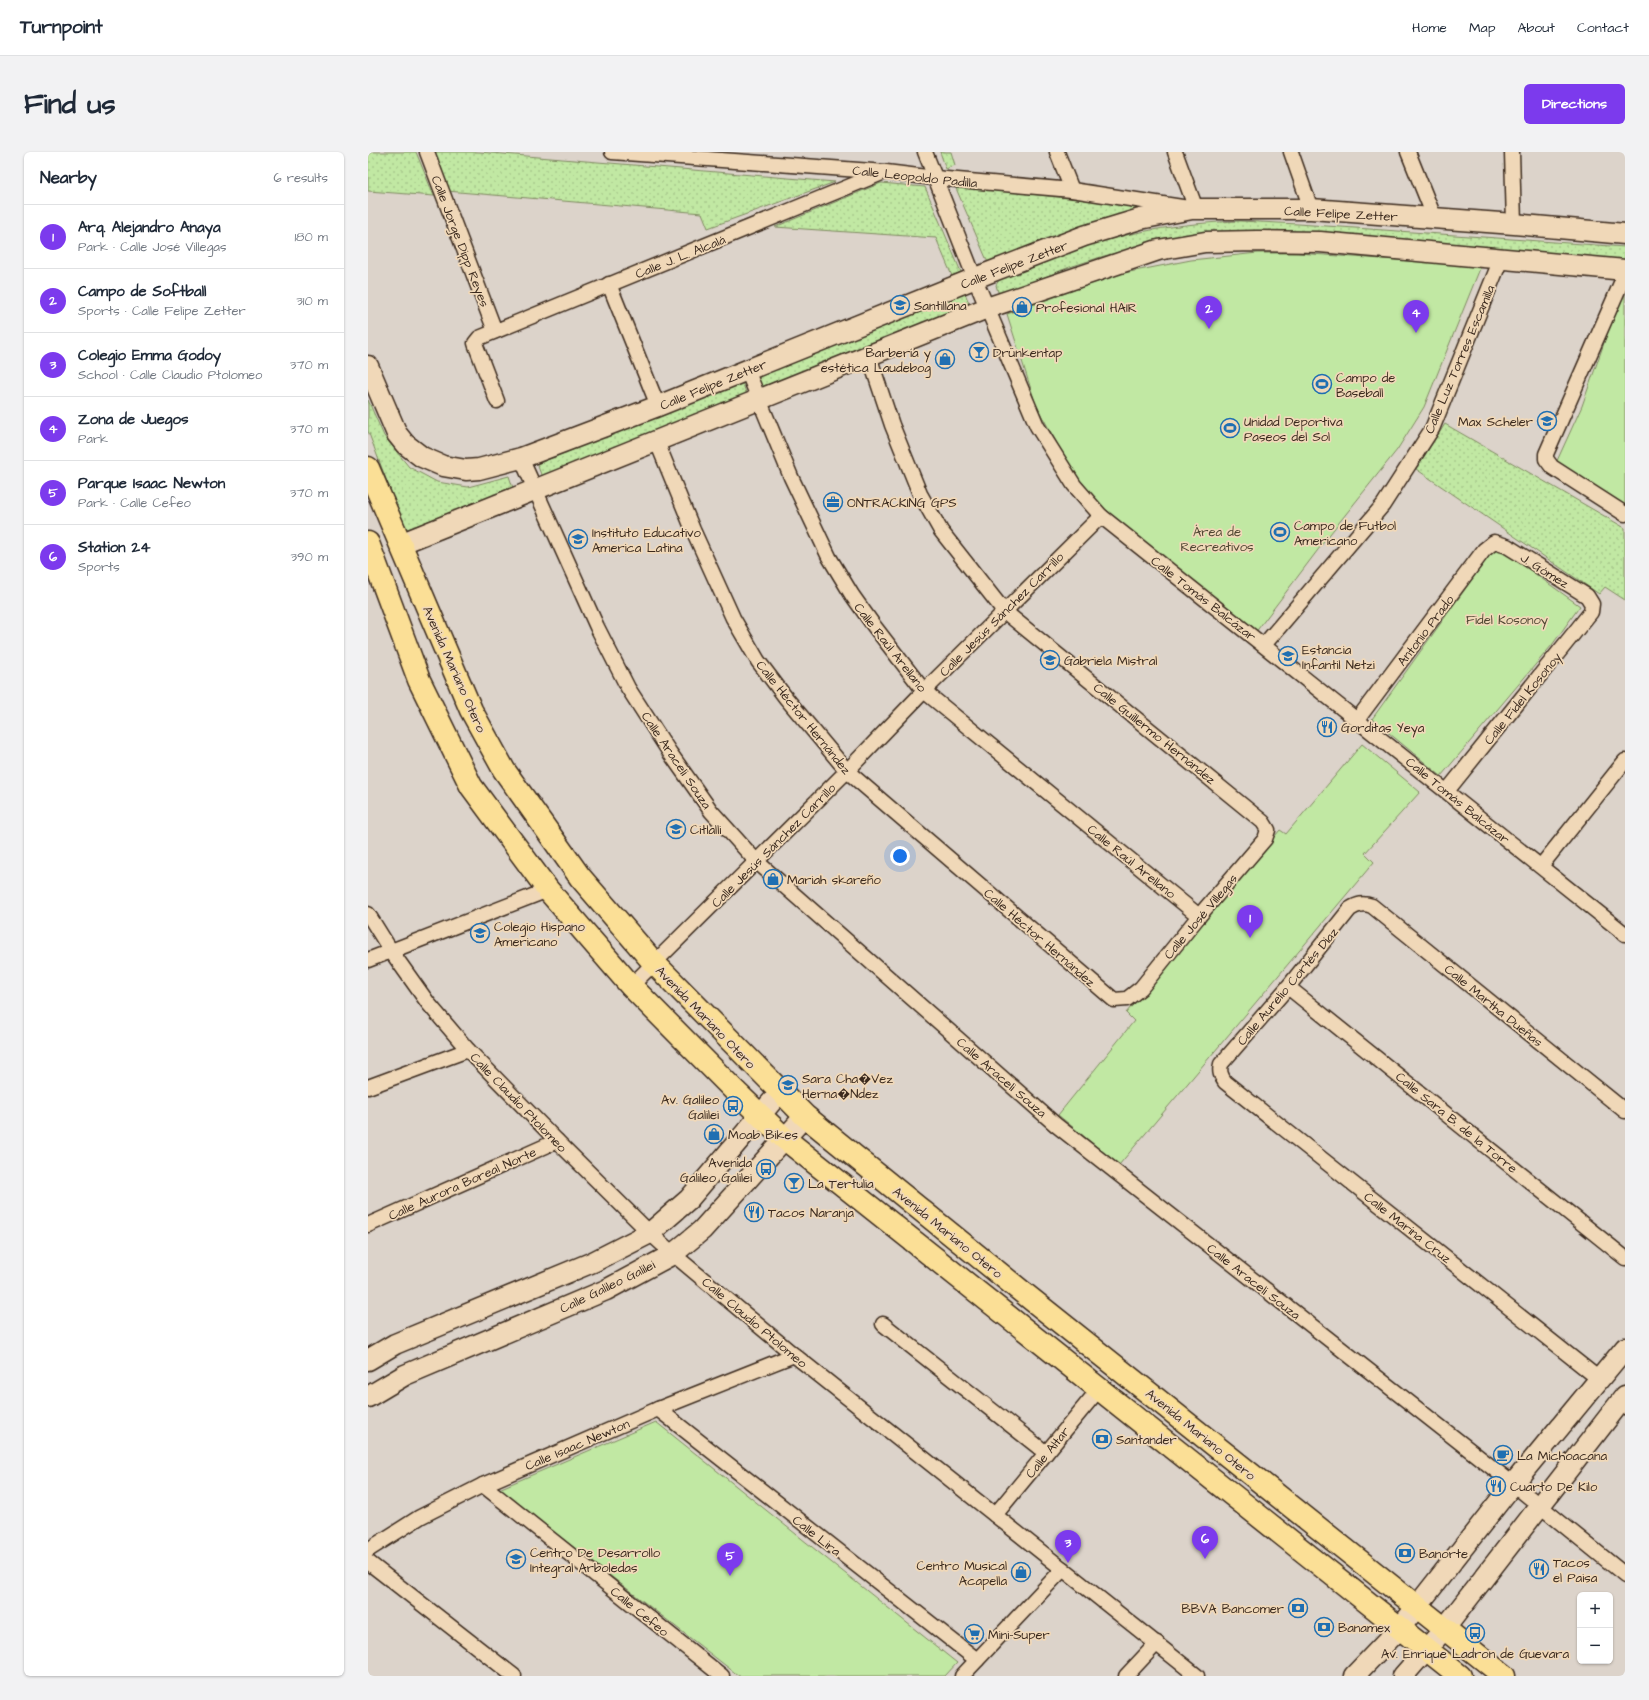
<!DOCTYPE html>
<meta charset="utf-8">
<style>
:root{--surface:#fff;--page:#f2f2f3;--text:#1f2937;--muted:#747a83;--line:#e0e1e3;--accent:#7c3aed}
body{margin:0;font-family:"Architects Daughter",sans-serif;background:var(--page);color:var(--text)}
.controls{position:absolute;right:12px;bottom:12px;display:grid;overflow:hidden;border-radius:6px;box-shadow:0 1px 3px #0004}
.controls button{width:36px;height:36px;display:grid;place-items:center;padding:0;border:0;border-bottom:1px solid var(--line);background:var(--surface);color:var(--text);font:20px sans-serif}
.you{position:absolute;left:532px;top:704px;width:14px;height:14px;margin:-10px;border:3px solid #fff;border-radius:50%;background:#1a73e8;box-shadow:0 0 0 6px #1a73e833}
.badge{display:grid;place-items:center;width:26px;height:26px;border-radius:50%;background:var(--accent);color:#fff;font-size:13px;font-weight:700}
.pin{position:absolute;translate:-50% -33px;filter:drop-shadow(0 1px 2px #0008)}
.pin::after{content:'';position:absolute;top:21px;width:14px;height:12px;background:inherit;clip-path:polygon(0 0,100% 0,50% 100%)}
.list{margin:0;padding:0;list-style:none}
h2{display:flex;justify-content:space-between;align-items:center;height:52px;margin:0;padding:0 16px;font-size:17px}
h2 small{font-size:13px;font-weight:400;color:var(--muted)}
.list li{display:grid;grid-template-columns:26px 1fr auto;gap:12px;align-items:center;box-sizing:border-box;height:64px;padding:0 16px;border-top:1px solid var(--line)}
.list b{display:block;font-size:15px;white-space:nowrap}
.list p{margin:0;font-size:13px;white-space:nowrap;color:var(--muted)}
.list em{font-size:13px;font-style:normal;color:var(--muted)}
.map{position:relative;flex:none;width:1257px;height:1524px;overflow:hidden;border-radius:6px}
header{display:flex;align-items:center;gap:24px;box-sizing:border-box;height:56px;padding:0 20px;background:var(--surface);border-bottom:1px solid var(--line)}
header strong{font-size:19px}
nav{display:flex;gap:22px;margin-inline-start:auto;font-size:14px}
.intro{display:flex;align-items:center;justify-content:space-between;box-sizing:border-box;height:96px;padding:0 24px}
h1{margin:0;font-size:28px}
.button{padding:10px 18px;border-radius:6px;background:var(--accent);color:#fff;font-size:14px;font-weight:700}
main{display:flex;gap:24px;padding:0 24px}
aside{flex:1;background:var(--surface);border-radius:6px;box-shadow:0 1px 3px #0004}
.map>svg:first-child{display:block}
</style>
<header>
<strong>Turnpoint</strong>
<nav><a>Home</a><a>Map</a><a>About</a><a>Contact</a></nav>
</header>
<div class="intro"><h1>Find us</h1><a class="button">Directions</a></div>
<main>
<aside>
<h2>Nearby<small>6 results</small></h2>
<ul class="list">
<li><span class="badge">1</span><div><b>Arq. Alejandro Anaya</b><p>Park · Calle José Villegas</p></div><em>180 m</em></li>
<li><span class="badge">2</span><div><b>Campo de Softball</b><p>Sports · Calle Felipe Zetter</p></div><em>310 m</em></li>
<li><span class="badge">3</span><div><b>Colegio Emma Godoy</b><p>School · Calle Claudio Ptolomeo</p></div><em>370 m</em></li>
<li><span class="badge">4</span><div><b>Zona de Juegos</b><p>Park</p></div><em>370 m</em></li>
<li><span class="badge">5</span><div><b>Parque Isaac Newton</b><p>Park · Calle Cefeo</p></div><em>370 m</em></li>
<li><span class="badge">6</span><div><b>Station 24</b><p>Sports</p></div><em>390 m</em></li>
</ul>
</aside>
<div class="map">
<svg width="1257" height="1524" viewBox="0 0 1257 1524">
<defs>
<pattern id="grass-dots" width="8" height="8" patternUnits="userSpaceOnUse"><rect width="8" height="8" fill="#c1e8a3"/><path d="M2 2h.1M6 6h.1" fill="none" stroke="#a7c78c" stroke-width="1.8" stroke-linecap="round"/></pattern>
</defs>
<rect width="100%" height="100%" fill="#dcd3ca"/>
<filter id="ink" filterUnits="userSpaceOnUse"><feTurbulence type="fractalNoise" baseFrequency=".025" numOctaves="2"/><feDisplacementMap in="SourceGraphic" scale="8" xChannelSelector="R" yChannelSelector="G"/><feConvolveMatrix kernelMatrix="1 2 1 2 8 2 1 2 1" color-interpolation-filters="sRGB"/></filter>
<g filter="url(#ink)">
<!-- grass -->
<g fill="url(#grass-dots)" stroke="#7e8960">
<path d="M0,0H48L66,44L0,39Z"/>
<path d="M64,0H111L467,30L340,76L334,61L79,39Z"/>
<path d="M572,0H583L587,13L578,17Z"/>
<path d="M513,31L557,35L593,120L584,124L568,86L407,75Z"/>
<path d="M587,34L774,54L775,61L621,113Z"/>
<path d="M872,69L930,72L1257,95V108L800,89L736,104L702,115L636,141L630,140L628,133L631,128C652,119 674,109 696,101C752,81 812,71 872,69Z"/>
<path d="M597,141L602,154L394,238L388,224Z"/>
<path d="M374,230L379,243L174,325L169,312Z"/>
<path d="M0,248L16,284L41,315L69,330L100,335L141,324L145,336L37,378L0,279Z"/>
<path d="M1077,272L1257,376V448L1237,435L1231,442L1048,317Z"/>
</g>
<!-- park -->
<g fill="#c1e8a3" stroke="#7e8960">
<path d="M890,101H929L1113,114L1056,255L1029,298L962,382L887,481L738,360L703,317L668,253L639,162L751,122L823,108Z"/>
<path d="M1257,131V353L1188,311L1214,254Z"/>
<path d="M1128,394L1212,454L1184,493L1073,624L1004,567Z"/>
<path d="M994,592L1052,640L997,701L1006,710L751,1013L690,963L766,869L758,861L912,678L918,682Z"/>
<path d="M288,1270L589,1511L577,1524H371L131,1337Z"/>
</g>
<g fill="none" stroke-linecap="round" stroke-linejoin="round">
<!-- street casing -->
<g stroke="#3b2a1e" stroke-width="17">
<g id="street">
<path d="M59,0L127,179"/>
<path d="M244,0L518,20L567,26L704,38L814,55"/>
<path d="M557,0L607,127L669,274L706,333L733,364L1257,782"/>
<path d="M689,0L704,38"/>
<path d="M807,0L828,57"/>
<path d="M923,0L943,57"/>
<path d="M1040,0L1067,67"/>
<path d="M1144,0L1146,72"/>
<path d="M1257,122L1178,302V307L1184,315L1257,362"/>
<path d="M241,132L290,254"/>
<path d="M379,218L423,325L461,405L484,443L506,474L556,539L831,764"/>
<path d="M129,249L108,194L107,191L111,186L514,21"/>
<path d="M289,290L325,378L365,466L390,509L418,546L479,619L746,848L759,847L773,836L831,764L897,687L900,678L895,670L636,459L573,379L552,342L524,273L501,204"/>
<path d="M153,306L229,475L260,536L302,601L343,659L388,709L688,973L1145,1332L1257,1423"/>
<path d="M896,493L1015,353L1064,277L1133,107"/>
<path d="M989,568L1116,398L1126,390L1139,394L1219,444L1224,452L1223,460L1079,639"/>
<path d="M1173,714L1257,609"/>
<path d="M0,762L23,799L60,851L100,898L189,989L282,1081L305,1102L426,1203L829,1524"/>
<path d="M0,808L180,738"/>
<path d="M263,834L479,619L556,539L733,364"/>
<path d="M920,835L1257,1106"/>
<path d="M0,935L100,898"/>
<path d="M0,1073L189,989"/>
<path d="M515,1172L678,1301"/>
<path d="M1231,1227L857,930C853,924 851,920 853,912L920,835L982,757C990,752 995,751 1004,754L1257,959"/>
<path d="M290,1257L609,1508"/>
<path d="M115,1333L354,1524"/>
<path d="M627,1363L731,1237"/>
<path d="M0,1398L52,1365L115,1333L290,1257L426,1203"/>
<path d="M0,1410L146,1524"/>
<path d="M594,1524L695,1417"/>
<path d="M758,1524L789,1491"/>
</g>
</g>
<!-- secondary casing -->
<g stroke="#3b2a1e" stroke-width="23">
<g id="secondary">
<path d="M0,214L29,282L37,292L54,305L75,314L98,318L111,317L153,306L290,254L620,121L716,84L772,67L824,57H943L1146,72L1257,82"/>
<path d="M32,392L619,156L790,98L837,90L889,89L952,90L1257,118"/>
<path d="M0,1208L27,1192L225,1110L282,1081L321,1047L412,940"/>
<path d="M0,1245L37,1223L238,1138L305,1102L334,1078L437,964"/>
<path d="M986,1524L1032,1476L1145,1332L1257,1196"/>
<path d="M1035,1524L1077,1476L1257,1244"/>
</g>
</g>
<!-- primary casing -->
<g stroke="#3b2a1e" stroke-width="25">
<g id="primary">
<path d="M0,316L103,558L136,618L212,725L286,811L437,964L653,1139L1136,1524"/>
<path d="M0,391L51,528L103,634L180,738L263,834L368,940L417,987L1092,1524"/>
</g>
</g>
<!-- street -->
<use href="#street" stroke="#f0d8b8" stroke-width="14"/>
<!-- secondary -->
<use href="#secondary" stroke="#f0d8b8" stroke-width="20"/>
<!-- primary -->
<use href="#primary" stroke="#fbdf96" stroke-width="22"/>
</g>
</g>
<!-- icons -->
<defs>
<g id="school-ring" transform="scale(1)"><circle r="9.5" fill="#f0d8b8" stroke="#1f6fb2" stroke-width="1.5"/><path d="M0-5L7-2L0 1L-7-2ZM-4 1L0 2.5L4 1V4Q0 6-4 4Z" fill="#1f6fb2"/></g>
<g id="shop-ring" transform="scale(1)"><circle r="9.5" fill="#f0d8b8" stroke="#1f6fb2" stroke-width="1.5"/><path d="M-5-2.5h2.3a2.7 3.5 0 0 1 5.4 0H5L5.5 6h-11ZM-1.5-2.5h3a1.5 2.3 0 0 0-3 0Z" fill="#1f6fb2"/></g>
<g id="bar-ring" transform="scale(1)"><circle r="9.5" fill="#f0d8b8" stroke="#1f6fb2" stroke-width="1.5"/><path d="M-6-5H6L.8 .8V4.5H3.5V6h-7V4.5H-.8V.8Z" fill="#1f6fb2"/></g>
<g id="stadium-ring" transform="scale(1)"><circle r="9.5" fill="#f0d8b8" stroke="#1f6fb2" stroke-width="1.5"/><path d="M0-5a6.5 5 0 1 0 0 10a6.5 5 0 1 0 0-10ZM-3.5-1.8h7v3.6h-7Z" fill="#1f6fb2"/></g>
<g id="office-ring" transform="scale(1)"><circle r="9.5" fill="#f0d8b8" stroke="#1f6fb2" stroke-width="1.5"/><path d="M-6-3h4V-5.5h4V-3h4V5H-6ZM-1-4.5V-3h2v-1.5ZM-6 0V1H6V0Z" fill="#1f6fb2"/></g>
<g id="restaurant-ring" transform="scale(1)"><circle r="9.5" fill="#f0d8b8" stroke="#1f6fb2" stroke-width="1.5"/><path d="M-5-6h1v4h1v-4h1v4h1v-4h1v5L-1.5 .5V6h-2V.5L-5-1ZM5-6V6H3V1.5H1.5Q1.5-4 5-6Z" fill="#1f6fb2"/></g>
<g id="bus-ring" transform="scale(1)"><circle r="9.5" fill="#f0d8b8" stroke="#1f6fb2" stroke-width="1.5"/><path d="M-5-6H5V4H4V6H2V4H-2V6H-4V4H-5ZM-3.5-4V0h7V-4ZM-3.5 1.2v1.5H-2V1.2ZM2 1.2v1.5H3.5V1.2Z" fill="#1f6fb2"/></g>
<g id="bank-ring" transform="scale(1)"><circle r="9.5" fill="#f0d8b8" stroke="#1f6fb2" stroke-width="1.5"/><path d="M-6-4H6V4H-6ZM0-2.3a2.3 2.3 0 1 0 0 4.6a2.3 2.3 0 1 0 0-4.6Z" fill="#1f6fb2"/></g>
<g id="cafe-ring" transform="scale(1)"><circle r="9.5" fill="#f0d8b8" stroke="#1f6fb2" stroke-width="1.5"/><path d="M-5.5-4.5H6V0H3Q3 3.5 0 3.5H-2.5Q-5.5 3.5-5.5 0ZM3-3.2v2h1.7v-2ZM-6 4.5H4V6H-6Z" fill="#1f6fb2"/></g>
<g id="supermarket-ring" transform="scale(1)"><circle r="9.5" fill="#f0d8b8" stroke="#1f6fb2" stroke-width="1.5"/><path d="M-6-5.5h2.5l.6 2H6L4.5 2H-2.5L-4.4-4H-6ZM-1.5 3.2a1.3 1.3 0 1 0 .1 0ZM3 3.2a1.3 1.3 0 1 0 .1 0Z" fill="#1f6fb2"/></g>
</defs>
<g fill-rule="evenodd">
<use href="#school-ring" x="532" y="153"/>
<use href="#shop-ring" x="654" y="155"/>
<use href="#bar-ring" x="611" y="200"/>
<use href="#shop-ring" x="577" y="207"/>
<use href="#stadium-ring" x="954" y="232"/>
<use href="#school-ring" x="1179" y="269"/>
<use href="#stadium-ring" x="862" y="276"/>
<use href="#office-ring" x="465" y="350"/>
<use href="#stadium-ring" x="912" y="380"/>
<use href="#school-ring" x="210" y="387"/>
<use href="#school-ring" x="920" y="504"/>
<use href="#school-ring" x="682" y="508"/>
<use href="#restaurant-ring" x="959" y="575"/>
<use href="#school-ring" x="308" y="677"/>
<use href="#shop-ring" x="405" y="727"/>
<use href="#school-ring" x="112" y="781"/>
<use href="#school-ring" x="420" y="933"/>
<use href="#bus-ring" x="365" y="954"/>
<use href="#shop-ring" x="346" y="982"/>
<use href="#bus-ring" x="398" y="1017"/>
<use href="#bar-ring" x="426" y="1031"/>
<use href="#restaurant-ring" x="386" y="1060"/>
<use href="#bank-ring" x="734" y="1287"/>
<use href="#cafe-ring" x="1135" y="1303"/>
<use href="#restaurant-ring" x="1128" y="1334"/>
<use href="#bank-ring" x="1037" y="1401"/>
<use href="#school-ring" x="148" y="1407"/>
<use href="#restaurant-ring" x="1171" y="1417"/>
<use href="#shop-ring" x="653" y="1420"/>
<use href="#bank-ring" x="930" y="1456"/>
<use href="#bank-ring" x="956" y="1475"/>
<use href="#bus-ring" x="1107" y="1481"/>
<use href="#supermarket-ring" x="606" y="1482"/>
</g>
<g text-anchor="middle" stroke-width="3.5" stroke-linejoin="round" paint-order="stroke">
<!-- street labels -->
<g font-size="13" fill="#3b2a1e" stroke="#f0d8b8">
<text transform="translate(547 24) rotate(6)" y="5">Calle Leopoldo Padilla</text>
<text transform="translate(973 61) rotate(3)" y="5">Calle Felipe Zetter</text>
<text transform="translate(93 89) rotate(69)" y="5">Calle Jorge Dipp Reyes</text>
<text transform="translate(312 104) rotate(-22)" y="5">Calle J. L. Alcalá</text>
<text transform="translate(646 112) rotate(-21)" y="5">Calle Felipe Zetter</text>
<text transform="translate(1091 207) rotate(-67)" y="5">Calle Luz Torres Escamilla</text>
<text transform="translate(345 232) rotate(-22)" y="5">Calle Felipe Zetter</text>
<text transform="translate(1177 418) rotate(32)" y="5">J. Gómez</text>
<text transform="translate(836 446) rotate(38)" y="5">Calle Tomás Balcázar</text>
<text transform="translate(633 462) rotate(-45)" y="5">Calle Jesús Sánchez Carrillo</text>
<text transform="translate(1057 478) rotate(-53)" y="5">Antonio Prado</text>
<text transform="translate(523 495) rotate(52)" y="5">Calle Raúl Arellano</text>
<text transform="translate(87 517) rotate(66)" y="5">Avenida Mariano Otero</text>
<text transform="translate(1154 546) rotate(-51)" y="5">Calle Fidel Kosonoy</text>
<text transform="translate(436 565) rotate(51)" y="5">Calle Héctor Hernández</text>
<text transform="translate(787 581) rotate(39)" y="5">Calle Guillermo Hernández</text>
<text transform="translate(309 608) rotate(56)" y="5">Calle Araceli Souza</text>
<text transform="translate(1090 648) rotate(39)" y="5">Calle Tomás Balcázar</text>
<text transform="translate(405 693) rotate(-45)" y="5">Calle Jesús Sánchez Carrillo</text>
<text transform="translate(764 709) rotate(39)" y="5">Calle Raúl Arellano</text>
<text transform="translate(832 764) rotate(-50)" y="5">Calle José Villegas</text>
<text transform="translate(672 785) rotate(41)" y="5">Calle Héctor Hernández</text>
<text transform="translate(919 834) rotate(-50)" y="5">Calle Aurelio Cortés Díaz</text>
<text transform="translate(1126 853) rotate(39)" y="5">Calle Martha Dueñas</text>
<text transform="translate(338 865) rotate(46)" y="5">Avenida Mariano Otero</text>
<text transform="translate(634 925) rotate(41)" y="5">Calle Araceli Souza</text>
<text transform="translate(151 950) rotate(46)" y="5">Calle Claudio Ptolomeo</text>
<text transform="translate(1089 970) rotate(39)" y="5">Calle Sara B. de la Torre</text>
<text transform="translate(94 1031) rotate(-24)" y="5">Calle Aurora Boreal Norte</text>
<text transform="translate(1040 1075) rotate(38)" y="5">Calle Marina Cruz</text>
<text transform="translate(580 1080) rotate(39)" y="5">Avenida Mariano Otero</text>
<text transform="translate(886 1129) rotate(38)" y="5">Calle Araceli Souza</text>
<text transform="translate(239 1134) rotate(-26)" y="5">Calle Galileo Galilei</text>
<text transform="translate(387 1170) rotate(40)" y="5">Calle Claudio Ptolomeo</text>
<text transform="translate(833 1282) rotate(39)" y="5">Avenida Mariano Otero</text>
<text transform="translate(209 1292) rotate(-23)" y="5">Calle Isaac Newton</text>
<text transform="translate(679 1300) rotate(-51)" y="5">Calle Altar</text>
<text transform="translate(449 1383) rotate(38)" y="5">Calle Lira</text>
<text transform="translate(272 1459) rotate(39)" y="5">Calle Cefeo</text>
</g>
<!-- poi labels -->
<g font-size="13" fill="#3b2a1e" stroke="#f0d8b8" text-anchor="start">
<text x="546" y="158">Santillana</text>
<text x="668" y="160">Profesional HAIR</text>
<text x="563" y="205" text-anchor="end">Barbería y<tspan x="563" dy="15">estética Laudebog</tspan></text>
<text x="625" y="205">Drünkentap</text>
<text x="968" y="230">Campo de<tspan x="968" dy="15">Baseball</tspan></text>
<text x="876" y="274">Unidad Deportiva<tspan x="876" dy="15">Paseos del Sol</tspan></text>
<text x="1165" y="274" text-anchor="end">Max Scheler</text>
<text x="479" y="355">ONTRACKING GPS</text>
<text x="926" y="378">Campo de Futbol<tspan x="926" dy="15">Americano</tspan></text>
<text x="224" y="385">Instituto Educativo<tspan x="224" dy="15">America Latina</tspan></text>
<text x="934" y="502">Estancia<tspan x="934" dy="15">Infantil Netzi</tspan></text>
<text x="696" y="513">Gabriela Mistral</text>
<text x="973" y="580">Gorditas Yeya</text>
<text x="322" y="682">Citlalli</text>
<text x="419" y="732">Mariah skareño</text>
<text x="126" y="779">Colegio Hispano<tspan x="126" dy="15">Americano</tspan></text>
<text x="434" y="931">Sara Cha�Vez<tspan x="434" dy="15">Herna�Ndez</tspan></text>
<text x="351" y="952" text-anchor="end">Av. Galileo<tspan x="351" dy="15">Galilei</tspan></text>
<text x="360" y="987">Moab Bikes</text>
<text x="384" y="1015" text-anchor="end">Avenida<tspan x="384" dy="15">Galileo Galilei</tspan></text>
<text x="440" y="1036">La Tertulia</text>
<text x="400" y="1065">Tacos Naranja</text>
<text x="748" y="1292">Santander</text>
<text x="1149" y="1308">La Michoacana</text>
<text x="1142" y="1339">Cuarto De Kilo</text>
<text x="162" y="1405">Centro De Desarrollo<tspan x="162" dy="15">Integral Arboledas</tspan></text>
<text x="1051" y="1406">Banorte</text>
<text x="1185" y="1415">Tacos<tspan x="1185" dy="15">el Paisa</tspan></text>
<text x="639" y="1418" text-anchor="end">Centro Musical<tspan x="639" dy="15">Acapella</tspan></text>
<text x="916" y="1461" text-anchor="end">BBVA Bancomer</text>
<text x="970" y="1480">Banamex</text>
<text x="620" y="1487">Mini-Super</text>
<text x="1107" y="1506" text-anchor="middle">Av. Enrique Ladron de Guevara</text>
</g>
<!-- park labels -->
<g font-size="13" fill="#4f4632" stroke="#f0d8b8">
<text x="849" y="384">Área de<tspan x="849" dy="15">Recreativos</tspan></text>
<text x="1139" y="472">Fidel Kosonoy</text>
</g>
</g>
</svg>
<div class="controls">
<button>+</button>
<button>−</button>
</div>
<div class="you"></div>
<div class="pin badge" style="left:882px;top:786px">1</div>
<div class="pin badge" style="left:841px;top:177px">2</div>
<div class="pin badge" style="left:700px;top:1411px">3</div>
<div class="pin badge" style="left:1048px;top:181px">4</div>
<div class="pin badge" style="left:362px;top:1424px">5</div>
<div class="pin badge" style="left:837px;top:1407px">6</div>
</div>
</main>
